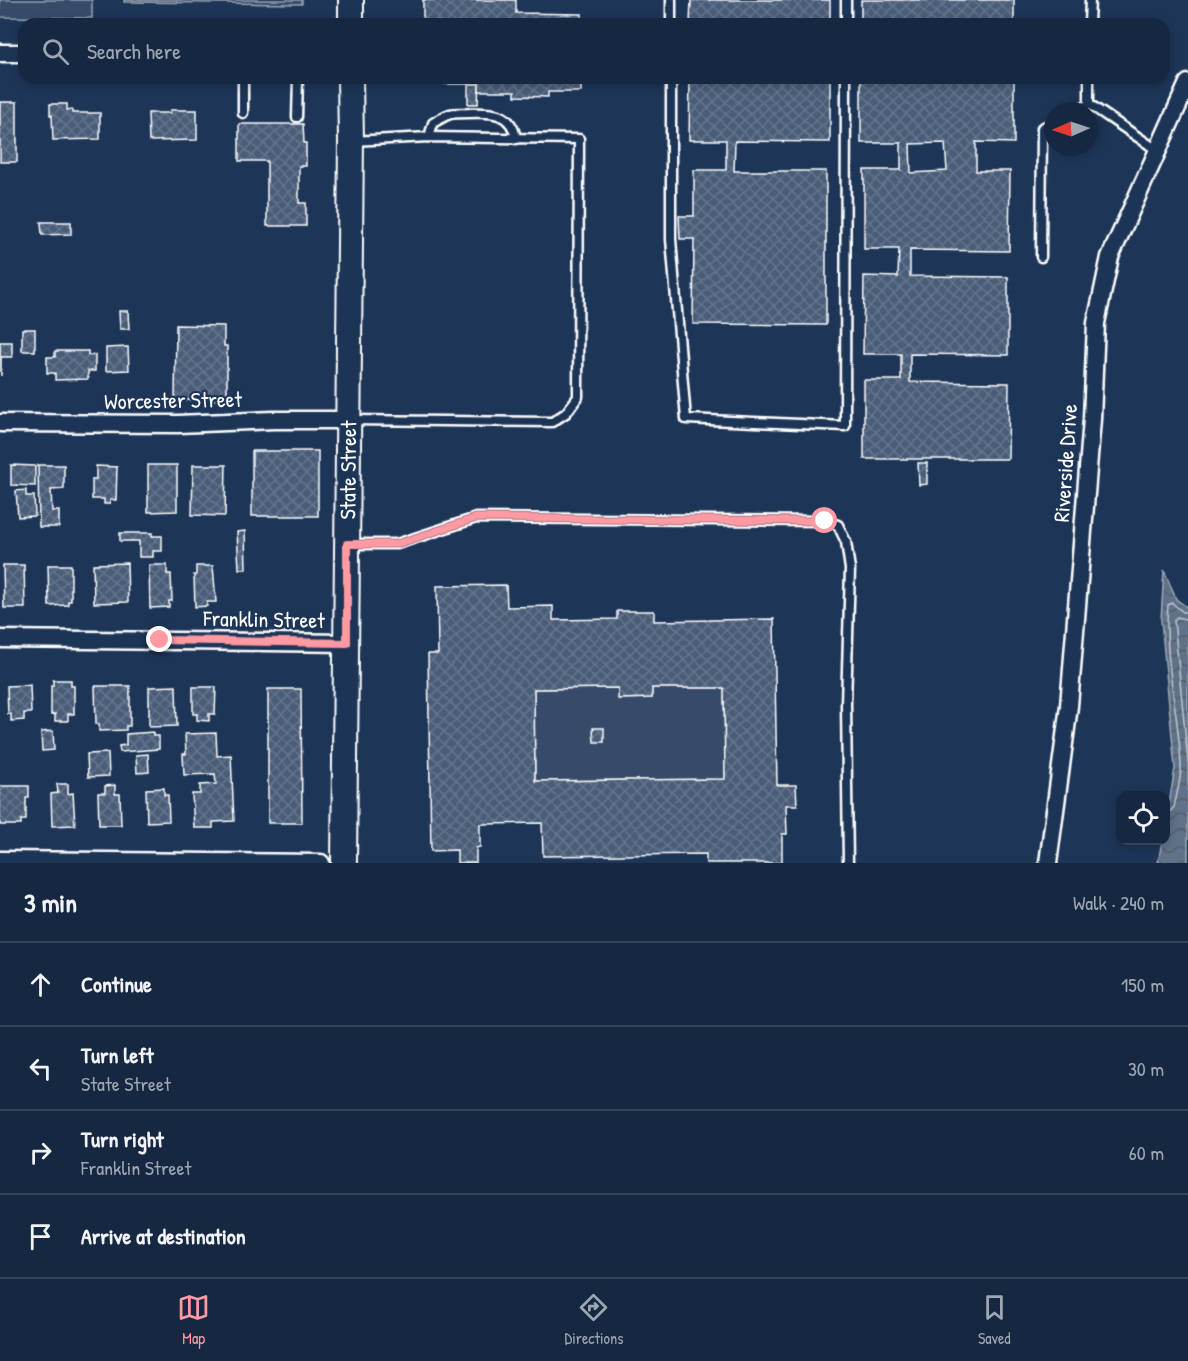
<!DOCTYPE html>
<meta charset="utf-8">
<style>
:root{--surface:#162841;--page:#23344c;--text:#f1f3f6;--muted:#9ea6b1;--line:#35445a;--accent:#ff9aa2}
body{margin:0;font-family:"Patrick Hand",sans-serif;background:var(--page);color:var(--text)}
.controls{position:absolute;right:18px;bottom:18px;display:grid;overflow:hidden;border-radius:12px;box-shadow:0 3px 9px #0003}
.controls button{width:54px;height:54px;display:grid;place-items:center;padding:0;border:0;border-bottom:2px solid var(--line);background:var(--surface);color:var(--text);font:30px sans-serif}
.compass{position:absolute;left:1044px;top:102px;width:54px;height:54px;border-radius:50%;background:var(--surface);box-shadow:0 3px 9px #0003;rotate:267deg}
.stop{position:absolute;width:18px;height:18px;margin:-14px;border:4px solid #ff9aa2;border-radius:50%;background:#fff}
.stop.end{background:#ff9aa2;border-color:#fff;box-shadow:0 2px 6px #0008}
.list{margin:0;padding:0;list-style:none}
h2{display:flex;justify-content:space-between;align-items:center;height:78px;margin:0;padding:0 24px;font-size:26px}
h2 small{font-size:20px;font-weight:400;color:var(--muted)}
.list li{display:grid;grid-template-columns:39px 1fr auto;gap:18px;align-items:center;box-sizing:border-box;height:84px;padding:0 24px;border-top:2px solid var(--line)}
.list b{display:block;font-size:22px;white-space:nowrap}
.list p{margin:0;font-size:20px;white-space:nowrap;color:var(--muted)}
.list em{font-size:20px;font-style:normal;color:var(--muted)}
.icon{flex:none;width:33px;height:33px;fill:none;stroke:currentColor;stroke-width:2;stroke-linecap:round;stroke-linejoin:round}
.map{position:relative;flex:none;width:1188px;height:863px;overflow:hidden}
.search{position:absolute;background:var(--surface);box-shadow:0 3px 9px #0003;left:18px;right:18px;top:18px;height:66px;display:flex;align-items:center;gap:15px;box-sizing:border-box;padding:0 21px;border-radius:18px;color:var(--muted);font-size:22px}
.sheet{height:414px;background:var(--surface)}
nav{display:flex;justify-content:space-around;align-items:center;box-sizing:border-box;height:84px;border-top:2px solid var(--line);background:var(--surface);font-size:16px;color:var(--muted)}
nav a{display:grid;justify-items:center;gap:3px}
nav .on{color:var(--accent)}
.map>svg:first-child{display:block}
</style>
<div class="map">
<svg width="1188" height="863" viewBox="0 0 1188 863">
<defs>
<pattern id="water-waves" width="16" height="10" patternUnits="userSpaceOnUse" patternTransform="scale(1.5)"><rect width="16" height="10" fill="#617289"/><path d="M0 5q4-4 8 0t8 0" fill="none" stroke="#555d67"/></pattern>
<pattern id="building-cross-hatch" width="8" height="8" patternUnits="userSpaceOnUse" patternTransform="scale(1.5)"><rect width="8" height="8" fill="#4a5d79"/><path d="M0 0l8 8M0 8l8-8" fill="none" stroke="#65758d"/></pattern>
</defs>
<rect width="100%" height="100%" fill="#1d3557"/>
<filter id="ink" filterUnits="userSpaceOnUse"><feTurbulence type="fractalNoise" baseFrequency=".0167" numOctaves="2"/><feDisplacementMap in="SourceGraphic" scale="12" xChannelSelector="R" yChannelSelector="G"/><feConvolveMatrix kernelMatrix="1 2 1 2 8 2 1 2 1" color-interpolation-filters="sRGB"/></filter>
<g filter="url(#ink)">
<!-- green -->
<g fill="#364b69" stroke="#9aa5b4" stroke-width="1.5">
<path d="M0,0H92V18L0,17Z"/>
<path d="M124,0H302V4L124,2Z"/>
<path d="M618,688L619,699L652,698V688H724L725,779L535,781L534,689Z"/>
</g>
<!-- water -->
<path fill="url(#water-waves)" stroke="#a0aab8" stroke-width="1.5" d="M1164,570L1176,599L1188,608V863H1158L1162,841L1166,840V822L1175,768L1161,620Z"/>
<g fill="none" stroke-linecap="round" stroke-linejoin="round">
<!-- shore -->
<g stroke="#c0c7d0" stroke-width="1.5">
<path d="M1188,620L1177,617L1174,620L1188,762"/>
<path d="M1166,812L1171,811L1174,807C1177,794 1181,779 1181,766C1179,713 1163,659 1168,605L1172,603L1183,612H1188"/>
</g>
</g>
<!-- building -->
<g fill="url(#building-cross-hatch)" stroke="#fff" stroke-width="1.5" fill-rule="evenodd">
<path d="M423,0H516V13L582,14V24H439V22H423Z"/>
<path d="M691,0H830V24H690Z"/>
<rect x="861" y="0" width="153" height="24"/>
<path d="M444,78H581V92H548V97L515,96V91H479V84H444Z"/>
<path d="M690,78H830V142L735,141L734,171H826V325L693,324L694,239H680L679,216H694V170H726V140H689Z"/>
<path d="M861,78H1014V143L976,142V171H1010L1009,251L910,250V276L1008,277V355L910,354V382L1009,383L1008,459H864V380H901V354H863L864,276L898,277L899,249H864V170H901V143H861ZM945,143L947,171L911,173L910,144Z"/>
<path d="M468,84H479L478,104H468Z"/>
<rect x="0" y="102" width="17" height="60"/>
<path d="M50,104H67V110H72V113H100V139L53,140L52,115H50Z"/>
<path d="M170,110H197V140L149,141L148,113H170Z"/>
<path d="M239,124H303L304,143H306V166H299V203H306V226H267V161H239Z"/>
<path d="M41,222H71V234L42,235Z"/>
<path d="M119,311H128L129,329H120Z"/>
<path d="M176,325L224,326V346H227V400H175Z"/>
<rect x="22" y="329" width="13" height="22"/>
<path d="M0,342H12V357H1V376Z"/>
<path d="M128,347L129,370L106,371V348Z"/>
<path d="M55,351H88V355H95V371H88V379L55,380V373H47V357H55Z"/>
<rect x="252" y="451" width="66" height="65"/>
<path d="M918,463H927V484L919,485Z"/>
<path d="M11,465L35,466V486L11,485Z"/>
<path d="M38,465H64V489L51,490L52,511H59V527H39Z"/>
<path d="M148,465H177V511L148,512Z"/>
<path d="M193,465H226L225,516L192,515Z"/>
<path d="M96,466L117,467L116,500H110V504H104V499H92V479H96Z"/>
<path d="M26,490V496H34L35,516L18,517L16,491Z"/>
<path d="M245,531L246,569H239L237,532Z"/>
<path d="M120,533H152V536H162V551H153V557H139V541H120Z"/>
<path d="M127,563L128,602L94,603L93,564Z"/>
<path d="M3,565H24L25,608H4Z"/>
<path d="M48,565H71V601H68V605L49,606Z"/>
<path d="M149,565H167V574H171L172,601H169V607L150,608Z"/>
<path d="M196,566H213L216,602H207V606L195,607L194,575H196Z"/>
<path d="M506,585L507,607L553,606V620L617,619V611H654V621L774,619L777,785H796L797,805H786L787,834H782V863H706V854L543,856L542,823L480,824V847L476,848V863H457V850L431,851L428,654H438L437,586ZM618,688V699L652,698V688H724L725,779L535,781L534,689Z"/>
<path d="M53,680H71V686H74V714H68V721H55V714L51,715V686H53Z"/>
<path d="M30,685L31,713H24V720L11,721V714H8L7,686Z"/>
<path d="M95,686H130V726H126V730L99,731V724H96Z"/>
<path d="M176,686L177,726L149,727V687Z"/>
<path d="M193,687H216L215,714H209V721L197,720V714H193Z"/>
<path d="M268,689H301L302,823H268Z"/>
<path d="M593,728H604V742H594Z"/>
<path d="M53,731L54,750L42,751L41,732Z"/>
<path d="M153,732V736H159V749L120,752L119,746L126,745V734Z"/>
<path d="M216,733L217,756L231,755L234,821L213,822V828H194L192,794H200V785L216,784L215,774L184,775L183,754H186L185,734Z"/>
<path d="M108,753L109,776L88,777L87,754Z"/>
<path d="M148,754L149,772L137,773L136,755Z"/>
<path d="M57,784H68V794L73,793L75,825L52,826L51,794L58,793Z"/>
<path d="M115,785V794H120L121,825H99L98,793H105V786Z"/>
<path d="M0,786H29V798H26V820H21V825H0Z"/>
<path d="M164,788V795H168L169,821L147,822L146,789Z"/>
</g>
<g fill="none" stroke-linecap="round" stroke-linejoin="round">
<!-- lane casing -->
<g stroke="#fff" stroke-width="13">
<g id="lane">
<path d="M846,0V24"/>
<path d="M671,24V0"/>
<path d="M1089,24L1090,0"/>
<path d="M243,78V113"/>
<path d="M671,78V239L686,419L845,426L846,78"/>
<path d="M1089,104L1157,150"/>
<path d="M1075,111L1089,104V78"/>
<path d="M297,117L298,78"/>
<path d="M429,137L433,123C438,120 444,116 450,114C456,113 463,113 469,113C492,112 512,112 516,139"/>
<path d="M1041,257L1042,128L1053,123"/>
<path d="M351,420L552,422L566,413L578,397L579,139L429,137L352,141"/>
<path d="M350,544H397L476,518L825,521L838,525L846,542L850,569L846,704L848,863"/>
</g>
</g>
<!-- street casing -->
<g stroke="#fff" stroke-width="21">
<g id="street">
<path d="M0,53H24"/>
<path d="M0,423L178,424L274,420H347"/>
<path d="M0,639L347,643"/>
<path d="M0,860L321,863"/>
<path d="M1048,863L1069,706L1092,419L1096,323L1110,257L1188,83"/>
</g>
</g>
<!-- secondary casing -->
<g stroke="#fff" stroke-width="28">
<g id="secondary">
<path d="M351,24V0"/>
<path id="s1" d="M344,863L351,141L350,78"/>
</g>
</g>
<!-- lane -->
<use href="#lane" stroke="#1d3557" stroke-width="8"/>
<!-- street -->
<use href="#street" stroke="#1d3557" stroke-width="16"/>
<!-- secondary -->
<use href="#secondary" stroke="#1d3557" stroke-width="24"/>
</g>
</g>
<g fill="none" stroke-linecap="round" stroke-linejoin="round" filter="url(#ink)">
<!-- route -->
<path stroke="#ff9aa2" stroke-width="8" d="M160,640L347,643V544H397L476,518L825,521"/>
</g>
<g text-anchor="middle" stroke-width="4.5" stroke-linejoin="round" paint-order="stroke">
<!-- street labels -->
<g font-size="22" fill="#fff" stroke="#1d3557">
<text transform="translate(173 400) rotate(-1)" y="8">Worcester Street</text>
<text transform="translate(1065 463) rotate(-86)" y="8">Riverside Drive</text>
<text dy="8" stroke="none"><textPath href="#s1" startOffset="393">State Street</textPath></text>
<text transform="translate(264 619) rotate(1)" y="8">Franklin Street</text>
</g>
</g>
</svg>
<div class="controls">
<button><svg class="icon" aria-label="locate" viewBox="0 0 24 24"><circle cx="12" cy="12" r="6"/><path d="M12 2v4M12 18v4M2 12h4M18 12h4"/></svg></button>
</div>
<svg class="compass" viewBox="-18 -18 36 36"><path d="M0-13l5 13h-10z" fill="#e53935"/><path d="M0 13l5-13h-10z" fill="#9ea6b1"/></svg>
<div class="stop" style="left:825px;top:521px"></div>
<div class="stop end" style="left:160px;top:640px"></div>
<div class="search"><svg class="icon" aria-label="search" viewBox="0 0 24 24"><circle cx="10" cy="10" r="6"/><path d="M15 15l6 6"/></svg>Search here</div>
</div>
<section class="sheet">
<h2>3 min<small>Walk · 240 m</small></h2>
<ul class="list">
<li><svg class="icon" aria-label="ahead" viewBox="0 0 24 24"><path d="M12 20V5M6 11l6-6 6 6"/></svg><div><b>Continue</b></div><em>150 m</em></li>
<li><svg class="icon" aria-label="left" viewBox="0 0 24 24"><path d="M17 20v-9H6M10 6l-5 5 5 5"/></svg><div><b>Turn left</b><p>State Street</p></div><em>30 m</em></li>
<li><svg class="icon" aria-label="right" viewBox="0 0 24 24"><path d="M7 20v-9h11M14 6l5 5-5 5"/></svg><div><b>Turn right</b><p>Franklin Street</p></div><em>60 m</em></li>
<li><svg class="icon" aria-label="arrive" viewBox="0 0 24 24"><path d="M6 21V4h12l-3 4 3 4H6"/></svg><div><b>Arrive at destination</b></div></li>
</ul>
</section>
<nav>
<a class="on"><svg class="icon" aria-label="map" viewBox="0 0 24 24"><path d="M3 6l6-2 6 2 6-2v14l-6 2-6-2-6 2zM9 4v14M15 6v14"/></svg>Map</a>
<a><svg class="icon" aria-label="directions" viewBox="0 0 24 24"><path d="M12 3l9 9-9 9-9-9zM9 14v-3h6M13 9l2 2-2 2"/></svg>Directions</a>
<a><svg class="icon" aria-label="saved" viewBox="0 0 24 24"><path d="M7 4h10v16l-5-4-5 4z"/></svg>Saved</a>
</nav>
